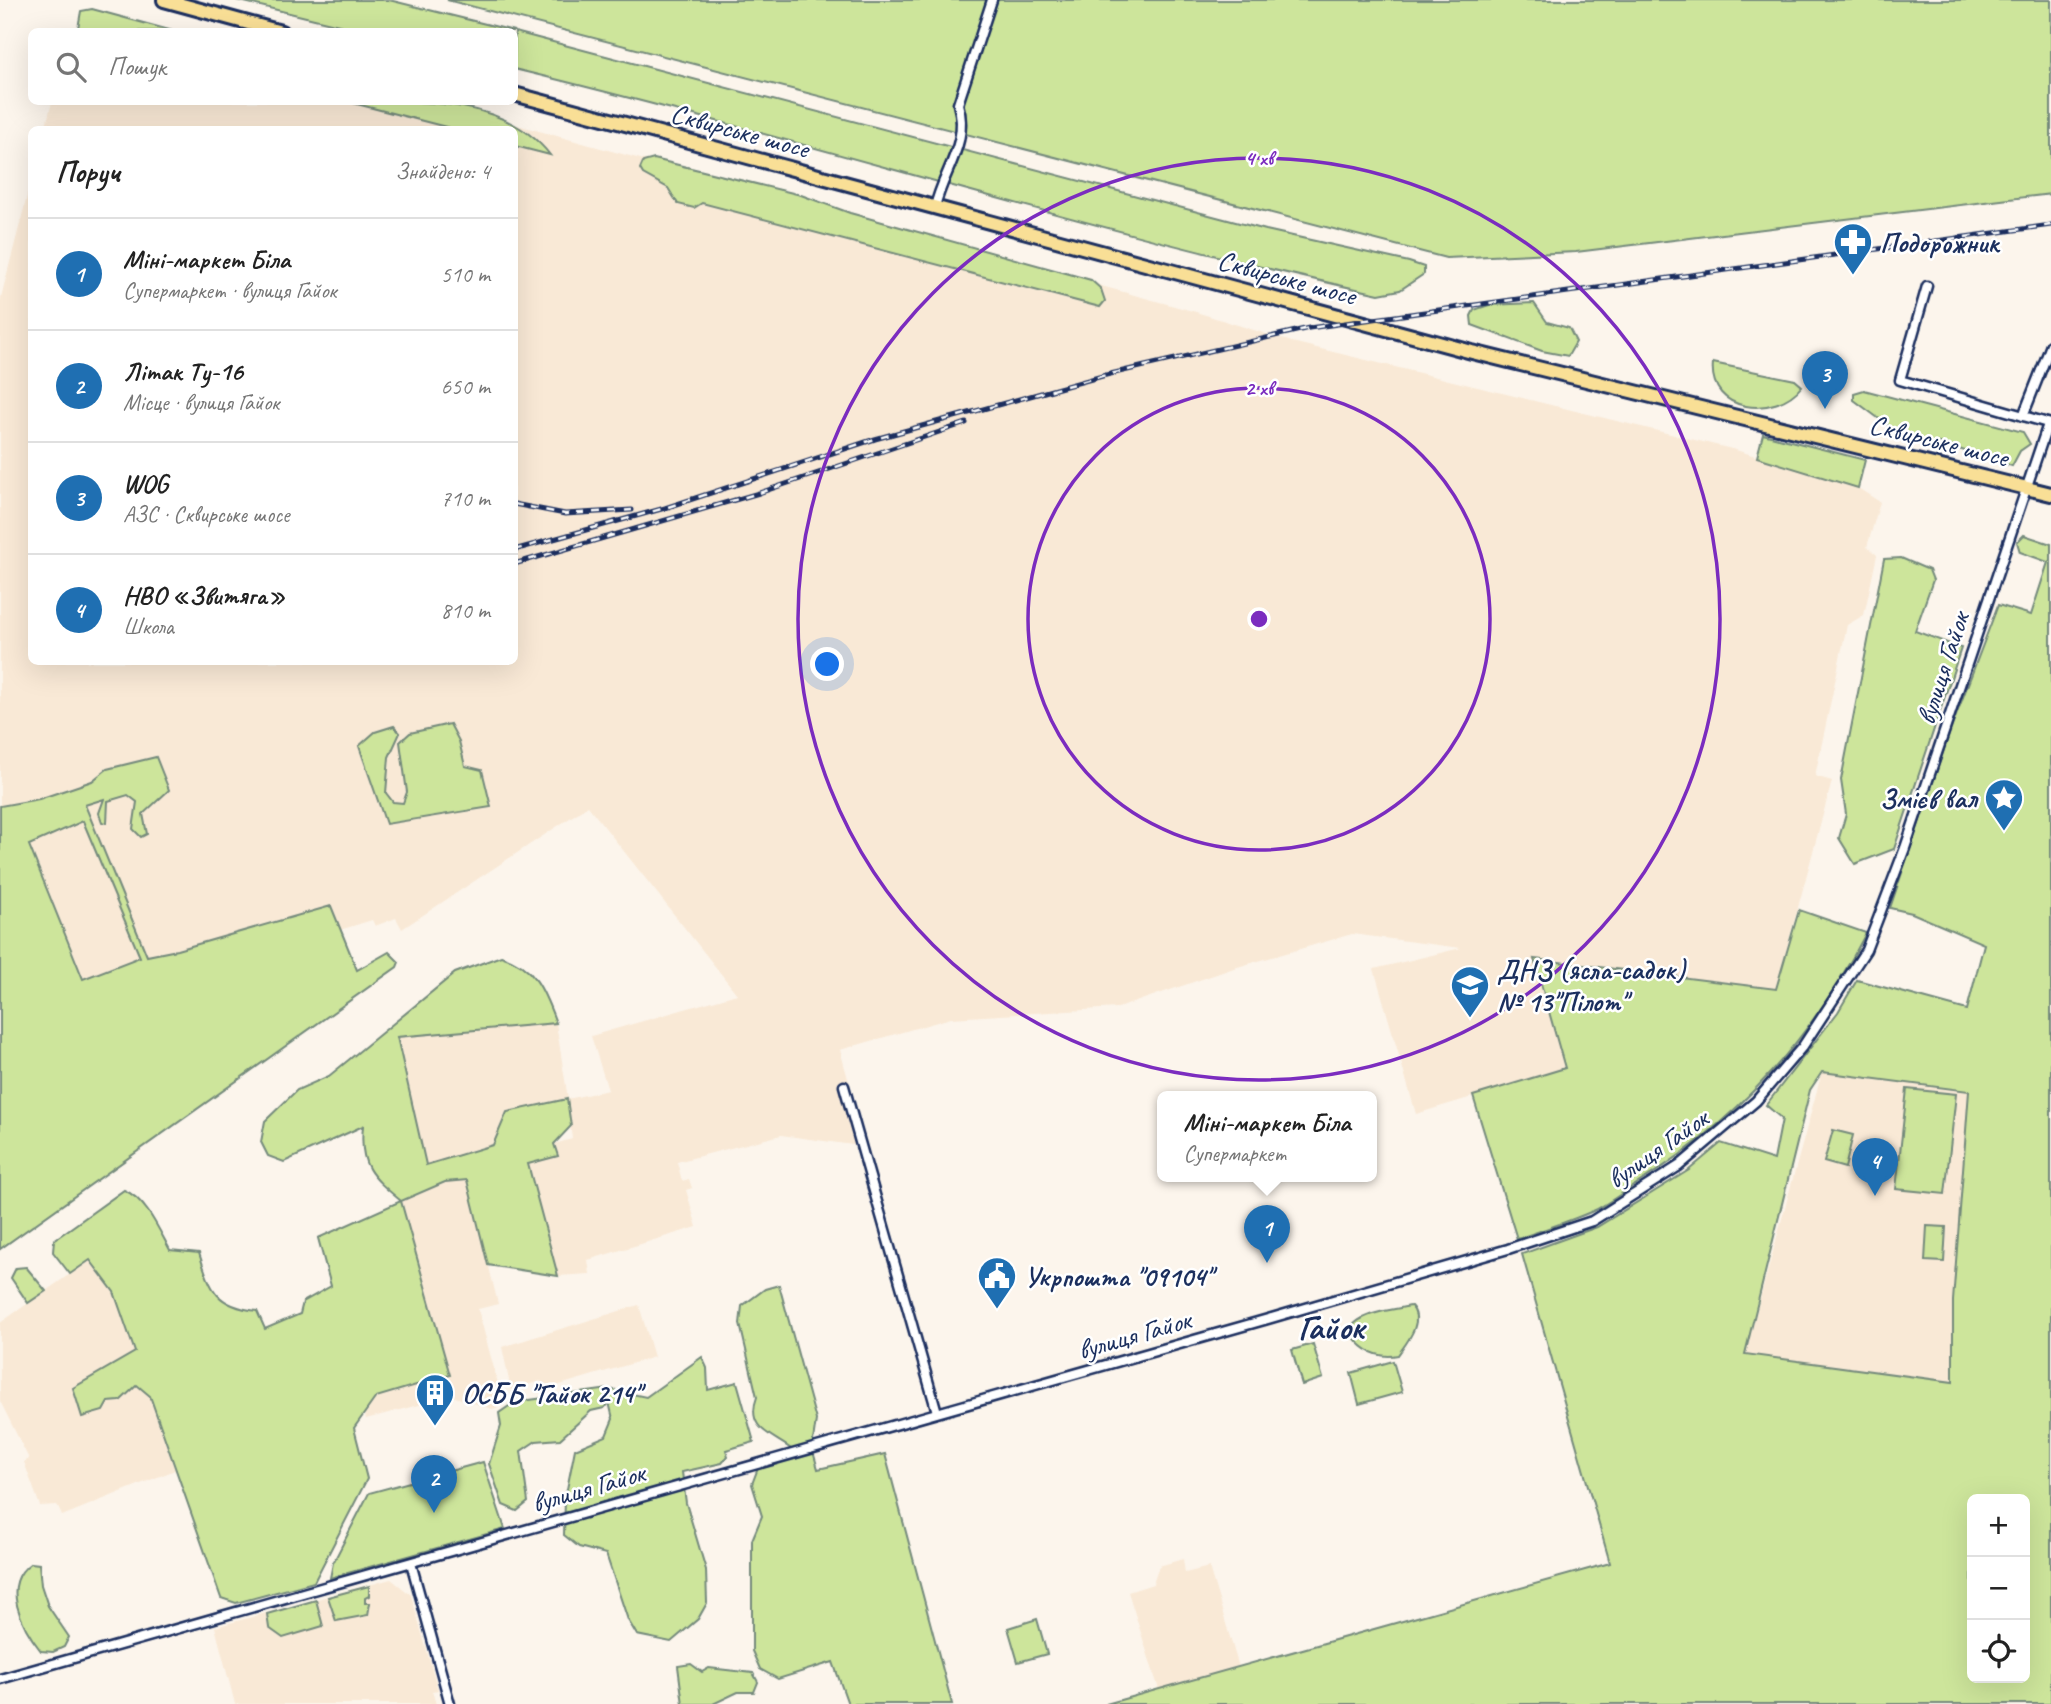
<!DOCTYPE html>
<html lang="uk">
<meta charset="utf-8">
<style>
:root{--surface:#fff;--page:#f2f2f2;--text:#222;--muted:#767676;--line:#e0e0e0;--accent:#1f6fb2}
body{margin:0;font-family:Caveat,sans-serif;background:var(--page);color:var(--text)}
.controls{position:absolute;right:21px;bottom:21px;display:grid;overflow:hidden;border-radius:10px;box-shadow:0 7px 28px #0002}
.controls button{width:63px;height:63px;display:grid;place-items:center;padding:0;border:0;border-bottom:2px solid var(--line);background:var(--surface);color:var(--text);font:35px sans-serif}
.you{position:absolute;left:828px;top:665px;width:24px;height:24px;margin:-18px;border:5px solid #fff;border-radius:50%;background:#1a73e8;box-shadow:0 0 0 10px #1a73e833}
.badge{display:grid;place-items:center;width:46px;height:46px;border-radius:50%;background:var(--accent);color:#fff;font-size:23px;font-weight:700}
.pin{position:absolute;translate:-50% -58px;filter:drop-shadow(0 2px 4px #0008)}
.pin::after{content:'';position:absolute;top:37px;width:24px;height:21px;background:inherit;clip-path:polygon(0 0,100% 0,50% 100%)}
.popup{position:absolute;left:1157px;top:1091px;width:220px;height:91px;box-sizing:border-box;display:grid;place-content:center;border-radius:10px;background:var(--surface);filter:drop-shadow(0 2px 5px #0005);font-size:23px;white-space:nowrap;color:var(--muted)}
.popup b{font-size:26px;color:var(--text)}
.popup::after{content:'';position:absolute;left:50%;top:100%;margin-left:-14px;border:14px solid transparent;border-top-color:var(--surface)}
.list{margin:0;padding:0;list-style:none}
h2{display:flex;justify-content:space-between;align-items:center;height:91px;margin:0;padding:0 28px;font-size:30px}
h2 small{font-size:23px;font-weight:400;color:var(--muted)}
.list li{display:grid;grid-template-columns:46px 1fr auto;gap:21px;align-items:center;box-sizing:border-box;height:112px;padding:0 28px;border-top:2px solid var(--line)}
.list b{display:block;font-size:26px;white-space:nowrap}
.list p{margin:0;font-size:23px;white-space:nowrap;color:var(--muted)}
.list em{font-size:23px;font-style:normal;color:var(--muted)}
.icon{flex:none;width:38px;height:38px;fill:none;stroke:currentColor;stroke-width:2;stroke-linecap:round;stroke-linejoin:round}
.map{position:relative;flex:none;width:2051px;height:1704px;overflow:hidden}
.search{position:absolute;background:var(--surface);box-shadow:0 7px 28px #0002;left:28px;top:28px;width:490px;height:77px;display:flex;align-items:center;gap:18px;box-sizing:border-box;padding:0 24px;border-radius:10px;color:var(--muted);font-size:26px}
.panel{position:absolute;background:var(--surface);box-shadow:0 7px 28px #0002;left:28px;top:126px;width:490px;height:539px;border-radius:10px}
.map>svg:first-child{display:block}
</style>
<div class="map">
<svg width="2051" height="1704" viewBox="0 0 2051 1704">
<rect width="100%" height="100%" fill="#fcf5ec"/>
<filter id="ink" filterUnits="userSpaceOnUse"><feTurbulence type="fractalNoise" baseFrequency=".0143" numOctaves="2"/><feDisplacementMap in="SourceGraphic" scale="14" xChannelSelector="R" yChannelSelector="G"/><feConvolveMatrix kernelMatrix="1 2 1 2 8 2 1 2 1" color-interpolation-filters="sRGB"/></filter>
<g filter="url(#ink)">
<!-- built -->
<g fill="#f9e9d6">
<path d="M52,102H434L1196,312L1292,342L1736,450L1858,488L1880,502L1867,547L1877,555L1864,615L1847,625L1815,776L1832,781L1776,989L1534,959L1565,1069L1416,1114L1374,969L1461,948L1352,934L1234,968L1118,1008L951,1018L840,1050L867,1147L781,1135L677,1162L682,1181L689,1179L692,1188L686,1190L697,1227L588,1260L590,1274L558,1276L528,1164L557,1156L554,1144L572,1139L567,1099L493,1145L426,1165L397,1037L556,1023L568,1099L608,1090L591,1036L737,994L588,806L402,929L396,918L375,926L372,920L340,930L331,906L177,950L140,957L83,980L29,845L0,856V301L31,181L32,662H514V130L45,129Z"/>
<path d="M1822,1072L1969,1091L1953,1301V1382L1745,1354Z"/>
<path d="M467,1176L498,1304L478,1309L504,1406L492,1409L452,1396L366,1419L318,1238L445,1182Z"/>
<path d="M90,1260L114,1292L175,1470L62,1516L57,1505L40,1506L24,1462L29,1459L0,1401V1323Z"/>
<path d="M639,1305L654,1357L553,1387L540,1381L511,1390L502,1347Z"/>
<path d="M1183,1559L1185,1573L1209,1567L1250,1704L1160,1693L1128,1592L1153,1584L1159,1566Z"/>
<path d="M391,1579L411,1595L438,1690L432,1691L436,1704H235L215,1627Z"/>
</g>
<!-- green -->
<g fill="#cde59b" stroke="#748a7c" stroke-width="2" fill-rule="evenodd">
<path d="M236,0H389L514,31H364Z"/>
<path d="M447,0H2051V194L1576,252L1446,258Z"/>
<path d="M92,9L173,31L88,32L78,28L81,11Z"/>
<path d="M515,32L1266,230L1409,262L1424,267V274L1400,290L1379,294C1088,231 804,139 514,69Z"/>
<path d="M349,102C415,101 505,96 550,155L515,146L514,130L454,129Z"/>
<path d="M654,159L801,195L850,213L1091,280L1101,289L1105,301L1100,307L702,203L694,208L678,204L668,188L643,174L640,169L643,162Z"/>
<path d="M1534,303L1547,322L1569,328L1576,342L1568,356L1542,351L1472,325L1471,316L1474,310L1489,305Z"/>
<path d="M1713,363L1795,380L1802,386C1776,419 1708,414 1713,363Z"/>
<path d="M1864,390L2023,432L2030,444L2020,451L2012,466L1940,443L1922,442L1894,430L1854,400V393Z"/>
<path d="M1763,434L1865,460L1858,488L1757,457Z"/>
<path d="M2024,535L2051,544V1704H1106L1610,1563L1522,1254L1597,1227L1689,1170L1721,1143L1774,1160L1782,1119L1766,1105L1838,1012L1857,980L1967,1010L1984,944L1912,913L1890,908L1951,729L1998,605L2031,615L2048,562L2020,552L2017,542ZM1822,1072L1969,1091L1953,1301V1382L1745,1354L1810,1090ZM1972,1499H2025V1678H1972Z"/>
<path d="M1901,558L1929,570L1933,580L1915,631L1961,648L1894,849L1855,864L1839,838L1846,814L1841,780L1884,559Z"/>
<path d="M450,724L459,741L465,766L482,770L491,807L386,824L359,746L375,732L394,726L400,733L389,757L386,793L393,802L403,803L407,792L400,742L410,733Z"/>
<path d="M156,757L169,790L143,814L147,834L141,837L133,829L137,802L128,795L108,801L107,823L102,822L99,813L104,799L85,805L147,956L177,950L331,906L357,970L389,952L399,962L397,967L0,1249V806L39,799L92,781L107,769ZM83,821L140,957L83,979L29,845Z"/>
<path d="M1799,910L1866,933C1813,1036 1737,1122 1638,1183C1623,1192 1608,1204 1593,1211C1568,1222 1542,1230 1517,1239L1473,1096L1565,1068L1534,959L1776,989Z"/>
<path d="M501,956C536,967 544,991 556,1023L397,1037L426,1165L493,1145L507,1112L567,1099L571,1126L554,1144L558,1156L528,1164L558,1276L488,1265L467,1180L445,1182L401,1201L450,1375L376,1397L354,1428L367,1479L314,1582L236,1603L221,1598L150,1396L137,1385L120,1401L108,1402L103,1411L82,1417L73,1388L135,1352L114,1292L90,1260L70,1274L53,1252L54,1240L124,1190C146,1199 159,1230 170,1250L199,1253C211,1290 215,1306 257,1311L265,1329L300,1314L303,1302L331,1286L318,1238L401,1201C371,1176 359,1166 363,1126L284,1162L268,1156L261,1142L265,1121L297,1090L329,1076L455,973Z"/>
<path d="M1907,1089L1956,1094L1945,1194L1896,1189Z"/>
<path d="M1833,1130L1853,1135L1845,1168L1824,1162Z"/>
<path d="M1927,1226L1946,1227L1944,1262L1925,1261Z"/>
<path d="M26,1267L46,1291L28,1303L11,1278L16,1268Z"/>
<path d="M779,1285L816,1420L812,1448L818,1469L885,1454L952,1704H848L833,1662L778,1679L760,1669L752,1651V1540L762,1516L752,1484L760,1463L796,1453C777,1435 744,1432 757,1397L740,1324L742,1306L765,1289Z"/>
<path d="M1411,1306C1425,1321 1407,1342 1398,1355C1376,1359 1360,1349 1349,1330C1360,1312 1391,1310 1411,1306Z"/>
<path d="M1313,1344L1323,1378L1302,1385L1292,1350Z"/>
<path d="M702,1357L707,1368L708,1390L737,1382L754,1442L726,1450L728,1456L722,1463L682,1472L686,1503L706,1570L707,1603L698,1619L671,1642L637,1635L628,1620L606,1554L579,1547L564,1535L565,1499L575,1449L606,1436L613,1419L609,1402L604,1408L591,1411L560,1439L536,1441L521,1451L528,1502L517,1511L503,1505L489,1464L501,1426L499,1413L515,1402L609,1389L646,1397Z"/>
<path d="M1393,1361L1402,1392L1359,1404L1351,1373Z"/>
<path d="M483,1462L505,1529L330,1578L333,1563L369,1493Z"/>
<path d="M31,1563L39,1564L41,1585L48,1606L69,1637L64,1647L53,1652L41,1651C22,1627 0,1585 31,1563Z"/>
<path d="M369,1586V1596L365,1598V1603H370L368,1615L336,1621L328,1597Z"/>
<path d="M316,1600L323,1626L283,1638L269,1628L267,1614Z"/>
<path d="M1037,1619L1047,1654L1018,1662L1008,1628Z"/>
<path d="M691,1664L702,1672L709,1668L753,1673L758,1682L754,1692H738L713,1704H683L678,1666Z"/>
</g>
<g fill="none" stroke-linecap="round" stroke-linejoin="round">
<!-- street casing -->
<g stroke="#1b2f5e" stroke-width="13">
<g id="street">
<path d="M935,207C943,171 970,143 958,104L992,0"/>
<path d="M1927,286L1900,380L2051,424"/>
<path d="M2023,416L2051,345"/>
<path d="M844,1086L937,1412"/>
<path d="M411,1563L450,1704"/>
<path d="M0,1679L1268,1319L1508,1249L1592,1221L1679,1166L1756,1101L1803,1046L1866,950L1905,848L2048,424"/>
</g>
</g>
<!-- primary casing -->
<g stroke="#1b2f5e" stroke-width="18">
<g id="primary">
<path d="M164,0L281,32"/>
<path d="M514,94L1472,352L2051,494"/>
</g>
</g>
<!-- street -->
<use href="#street" stroke="#fff" stroke-width="8"/>
<!-- primary -->
<use href="#primary" stroke="#f9df96" stroke-width="12"/>
<!-- rail casing -->
<g stroke="#1b2f5e" stroke-width="5">
<g id="rail">
<path d="M514,504L565,514L632,510"/>
<path d="M514,550L665,508L875,439L1106,375L1309,328L2051,225"/>
<path d="M514,564L759,493L966,423"/>
</g>
</g>
<!-- rail -->
<use href="#rail" stroke="#fff" stroke-width="2.5" stroke-dasharray="8" stroke-linecap="butt"/>
</g>
</g>
<!-- distance rings -->
<g fill="none" stroke="#7b2cbf" stroke-width="3.5">
<circle cx="1259" cy="619" r="231"/>
<circle cx="1259" cy="619" r="461"/>
</g>
<!-- icons -->
<defs>
<g id="pharmacy-pin" transform="scale(2.0125)"><path d="M0 17L-7.5 6A9.5 9.5 0 1 1 7.5 6Z" fill="#1f6fb2" stroke="#fff"/><path d="M-2-6h4v4h4v4h-4v4h-4v-4h-4v-4h4Z" fill="#fff"/></g>
<g id="sight-pin" transform="scale(2.0125)"><path d="M0 17L-7.5 6A9.5 9.5 0 1 1 7.5 6Z" fill="#1f6fb2" stroke="#fff"/><path d="M0-6L1.8-2.2L6-1.7L2.9 1.2L3.7 5.4L0 3.3L-3.7 5.4L-2.9 1.2L-6-1.7L-1.8-2.2Z" fill="#fff"/></g>
<g id="school-pin" transform="scale(2.0125)"><path d="M0 17L-7.5 6A9.5 9.5 0 1 1 7.5 6Z" fill="#1f6fb2" stroke="#fff"/><path d="M0-5L7-2L0 1L-7-2ZM-4 1L0 2.5L4 1V4Q0 6-4 4Z" fill="#fff"/></g>
<g id="civic-pin" transform="scale(2.0125)"><path d="M0 17L-7.5 6A9.5 9.5 0 1 1 7.5 6Z" fill="#1f6fb2" stroke="#fff"/><path d="M-.6-6.5H3V-4.5H.6V-3L4-1V1h2V6H-6V1h2V-1L-.6-3ZM-1.2 2.5V6h2.4V2.5Z" fill="#fff"/></g>
<g id="building-pin" transform="scale(2.0125)"><path d="M0 17L-7.5 6A9.5 9.5 0 1 1 7.5 6Z" fill="#1f6fb2" stroke="#fff"/><path d="M-4-6H4V6H1V3H-1V6H-4ZM-2.5-4.3h1.7v1.8h-1.7ZM.8-4.3h1.7v1.8H.8ZM-2.5-1h1.7V.8h-1.7ZM.8-1h1.7V.8H.8Z" fill="#fff"/></g>
</defs>
<g fill-rule="evenodd">
<use href="#pharmacy-pin" x="1853" y="242"/>
<use href="#sight-pin" x="2004" y="798"/>
<use href="#school-pin" x="1470" y="985"/>
<use href="#civic-pin" x="997" y="1276"/>
<use href="#building-pin" x="435" y="1393"/>
</g>
<g text-anchor="middle" stroke-width="5" stroke-linejoin="round" paint-order="stroke">
<!-- street labels -->
<g font-size="28" fill="#1b2f5e" stroke="#fff">
<text transform="translate(740 130) rotate(15)" y="10">Сквирське шосе</text>
<text transform="translate(1287 277) rotate(15)" y="10">Сквирське шосе</text>
<text transform="translate(1939 440) rotate(14)" y="10">Сквирське шосе</text>
<text transform="translate(1942 668) rotate(-72)" y="10">вулиця Гайок</text>
<text transform="translate(1657 1148) rotate(-35)" y="10">вулиця Гайок</text>
<text transform="translate(1134 1334) rotate(-16)" y="10">вулиця Гайок</text>
<text transform="translate(588 1487) rotate(-16)" y="10">вулиця Гайок</text>
</g>
<!-- poi labels -->
<g font-size="28" font-weight="bold" fill="#1b2f5e" stroke="#fff" text-anchor="start">
<text x="1880" y="252">Подорожник</text>
<text x="1977" y="808" text-anchor="end">Змієв вал</text>
<text x="1497" y="979">ДНЗ (ясла-садок)<tspan x="1497" dy="32">№ 13"Пілот"</tspan></text>
<text x="1024" y="1286">Укрпошта "09104"</text>
<text x="462" y="1403">ОСББ "Гайок 214"</text>
</g>
<!-- district labels -->
<g font-size="35" font-weight="bold" fill="#1b2f5e" stroke="#fff">
<text x="1331" y="1339">Гайок</text>
</g>
</g>
<circle cx="1259" cy="619" r="10" fill="#7b2cbf" stroke="#fff" stroke-width="3.5"/>
<g font-size="21" text-anchor="middle" font-weight="bold" fill="#7b2cbf" stroke="#fff" stroke-width="5" stroke-linejoin="round" paint-order="stroke">
<text x="1259" y="165">4 хв</text>
<text x="1259" y="395">2 хв</text>
</g>
</svg>
<div class="controls">
<button>+</button>
<button>−</button>
<button><svg class="icon" aria-label="locate" viewBox="0 0 24 24"><circle cx="12" cy="12" r="6"/><path d="M12 2v4M12 18v4M2 12h4M18 12h4"/></svg></button>
</div>
<div class="you"></div>
<div class="pin badge" style="left:1267px;top:1263px">1</div>
<div class="popup"><b>Міні-маркет Біла</b>Супермаркет</div>
<div class="pin badge" style="left:434px;top:1513px">2</div>
<div class="pin badge" style="left:1825px;top:409px">3</div>
<div class="pin badge" style="left:1875px;top:1196px">4</div>
<div class="search"><svg class="icon" aria-label="search" viewBox="0 0 24 24"><circle cx="10" cy="10" r="6"/><path d="M15 15l6 6"/></svg>Пошук</div>
<section class="panel">
<h2>Поруч<small>Знайдено: 4</small></h2>
<ul class="list">
<li><span class="badge">1</span><div><b>Міні-маркет Біла</b><p>Супермаркет · вулиця Гайок</p></div><em>510 m</em></li>
<li><span class="badge">2</span><div><b>Літак Ту-16</b><p>Місце · вулиця Гайок</p></div><em>650 m</em></li>
<li><span class="badge">3</span><div><b>WOG</b><p>АЗС · Сквирське шосе</p></div><em>710 m</em></li>
<li><span class="badge">4</span><div><b>НВО «Звитяга»</b><p>Школа</p></div><em>810 m</em></li>
</ul>
</section>
</div>
